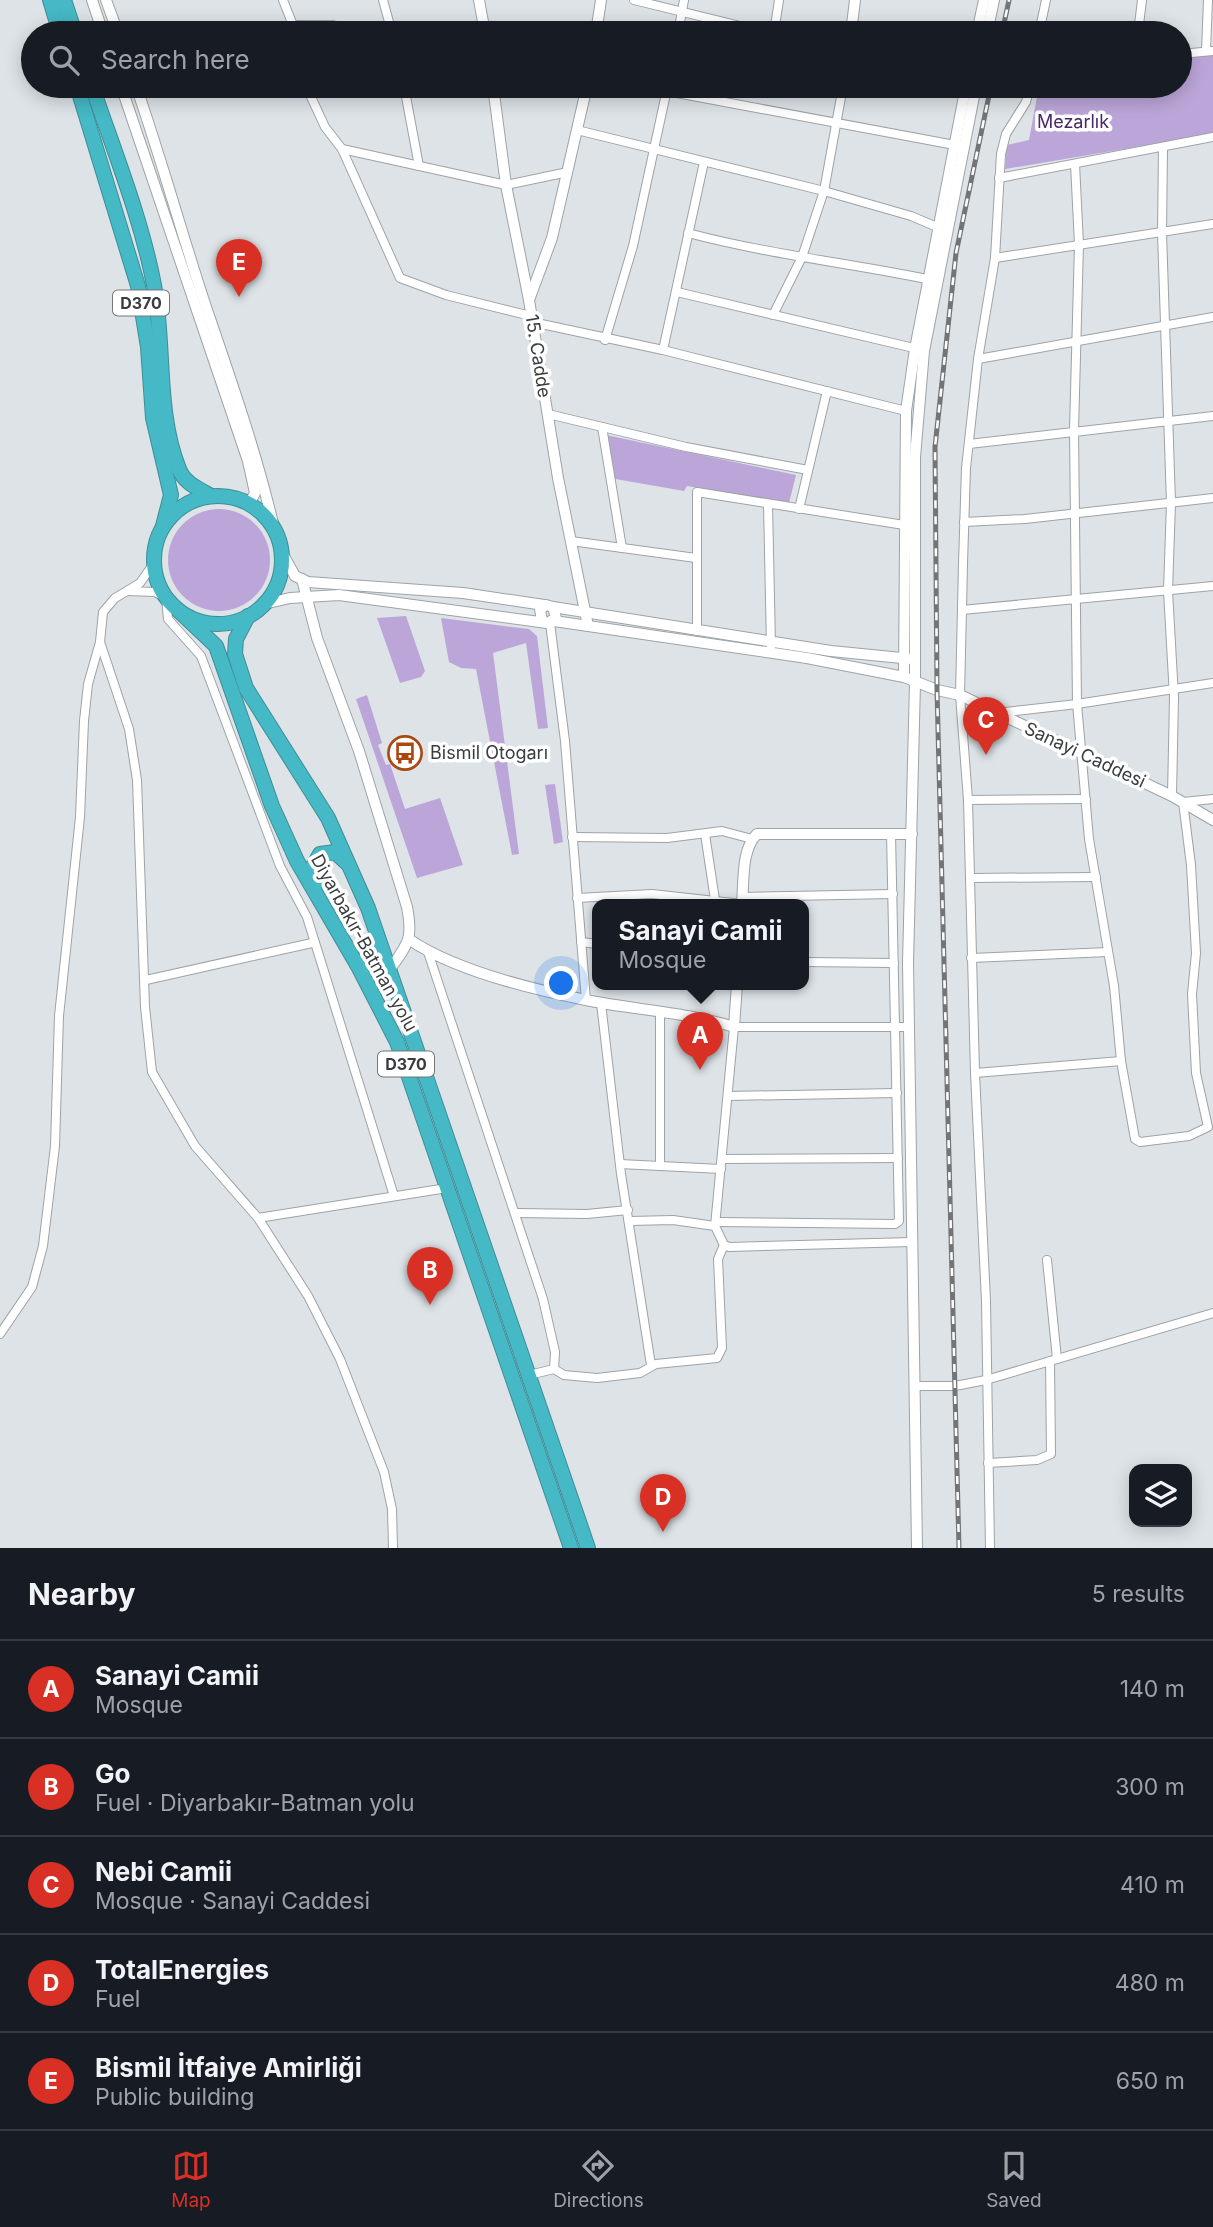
<!DOCTYPE html>
<meta charset="utf-8">
<style>
:root{--surface:#171b24;--page:#20242c;--text:#f1f3f6;--muted:#9ea1a6;--line:#363941;--accent:#d93025}
body{margin:0;font-family:Inter,sans-serif;background:var(--page);color:var(--text)}
.controls{position:absolute;right:21px;bottom:21px;display:grid;overflow:hidden;border-radius:14px;box-shadow:0 4px 18px #0003}
.controls button{width:63px;height:63px;display:grid;place-items:center;padding:0;border:0;border-bottom:2px solid var(--line);background:var(--surface);color:var(--text);font:35px sans-serif}
.you{position:absolute;left:562px;top:984px;width:24px;height:24px;margin:-18px;border:5px solid #fff;border-radius:50%;background:#1a73e8;box-shadow:0 0 0 10px #1a73e833}
.badge{display:grid;place-items:center;width:46px;height:46px;border-radius:50%;background:var(--accent);color:#fff;font-size:23px;font-weight:700}
.pin{position:absolute;translate:-50% -58px;filter:drop-shadow(0 2px 4px #0008)}
.pin::after{content:'';position:absolute;top:37px;width:24px;height:21px;background:inherit;clip-path:polygon(0 0,100% 0,50% 100%)}
.popup{position:absolute;left:592px;top:899px;width:217px;height:91px;box-sizing:border-box;display:grid;place-content:center;border-radius:14px;background:var(--surface);filter:drop-shadow(0 2px 5px #0005);font-size:23px;white-space:nowrap;color:var(--muted)}
.popup b{font-size:26px;color:var(--text)}
.popup::after{content:'';position:absolute;left:50%;top:100%;margin-left:-14px;border:14px solid transparent;border-top-color:var(--surface)}
.list{margin:0;padding:0;list-style:none}
h2{display:flex;justify-content:space-between;align-items:center;height:91px;margin:0;padding:0 28px;font-size:30px}
h2 small{font-size:23px;font-weight:400;color:var(--muted)}
.list li{display:grid;grid-template-columns:46px 1fr auto;gap:21px;align-items:center;box-sizing:border-box;height:98px;padding:0 28px;border-top:2px solid var(--line)}
.list b{display:block;font-size:26px;white-space:nowrap}
.list p{margin:0;font-size:23px;white-space:nowrap;color:var(--muted)}
.list em{font-size:23px;font-style:normal;color:var(--muted)}
.icon{flex:none;width:38px;height:38px;fill:none;stroke:currentColor;stroke-width:2;stroke-linecap:round;stroke-linejoin:round}
.map{position:relative;flex:none;width:1213px;height:1548px;overflow:hidden}
.search{position:absolute;background:var(--surface);box-shadow:0 4px 18px #0003;left:21px;right:21px;top:21px;height:77px;display:flex;align-items:center;gap:18px;box-sizing:border-box;padding:0 24px;border-radius:38px;color:var(--muted);font-size:26px}
.sheet{height:581px;background:var(--surface)}
nav{display:flex;justify-content:space-around;align-items:center;box-sizing:border-box;height:98px;border-top:2px solid var(--line);background:var(--surface);font-size:19px;color:var(--muted)}
nav a{display:grid;justify-items:center;gap:4px}
nav .on{color:var(--accent)}
.map>svg:first-child{display:block}
</style>
<div class="map">
<svg width="1213" height="1548" viewBox="0 0 1213 1548">
<rect width="100%" height="100%" fill="#dde3e7"/>
<!-- green -->
<g fill="#bca6d9">
<path d="M1213,55V134L1005,169L1007,145L1029,140L1039,86H1180V58Z"/>
<path d="M606,435L796,475L789,503L687,486L684,491L610,478Z"/>
<circle cx="219" cy="560" r="51"/>
<path d="M406,616L425,671L421,677L400,683L377,618Z"/>
<path d="M441,618L529,629L537,636L548,728L538,729L526,643L493,653L519,854L512,855L476,669L461,668L449,662Z"/>
<path d="M367,695L382,743L378,745L386,765L390,764L405,809L440,798L463,865L417,878L356,699Z"/>
<path d="M555,784L563,842L554,844L545,785Z"/>
</g>
<g fill="none" stroke-linecap="round" stroke-linejoin="round">
<!-- street casing -->
<g stroke="#9da3a7" stroke-width="10">
<g id="street">
<path d="M283,0L296,33"/>
<path d="M383,0L392,33"/>
<path d="M634,0L769,33"/>
<path d="M294,25H333L364,33"/>
<path d="M678,33L684,0"/>
<path d="M774,33L779,0"/>
<path d="M1039,33L1046,0"/>
<path d="M1138,33L1142,0"/>
<path d="M1206,51L1208,0"/>
<path d="M1180,54L1213,51"/>
<path d="M306,86L325,127L342,149L400,278L446,295L531,316"/>
<path d="M404,86L419,166"/>
<path d="M666,91L960,146"/>
<path d="M577,130L824,191L911,216L937,227"/>
<path d="M1163,148L1162,233L1171,503L1168,591L1174,697L1172,796"/>
<path d="M342,149L506,185L568,172"/>
<path d="M1075,164L1079,244L1074,430L1077,704L1089,839L1114,986L1121,1061L1135,1139L1140,1142L1189,1136L1208,1127L1196,1073L1192,994L1196,953L1191,865L1183,802L1213,799"/>
<path d="M999,178L1213,137"/>
<path d="M688,233C767,254 848,263 927,279"/>
<path d="M995,258L1213,224"/>
<path d="M677,292L918,349"/>
<path d="M773,315L802,257L824,191L843,86"/>
<path d="M532,322L663,350L906,411"/>
<path d="M605,340L633,246L667,89"/>
<path d="M663,350L704,162"/>
<path d="M978,359L1213,317"/>
<path d="M548,414L686,447L808,470"/>
<path d="M602,427L622,548"/>
<path d="M969,444L1213,416"/>
<path d="M768,504L771,646"/>
<path d="M799,509L827,391"/>
<path d="M964,522L1025,519L1213,498"/>
<path d="M571,541L696,558"/>
<path d="M154,563L140,583L127,591L155,592L166,598L168,619L201,656L280,866L307,917L394,1196"/>
<path d="M127,591L115,598L103,612L100,642L129,729L137,780L145,1007L152,1072L195,1146L258,1218L308,1296L340,1359L384,1472L392,1509L393,1548"/>
<path d="M962,610L1213,586"/>
<path d="M550,623L565,741L586,1000"/>
<path d="M697,631V492L904,525"/>
<path d="M997,713L1077,704L1213,683"/>
<path d="M968,800L1086,799"/>
<path d="M705,834L715,900"/>
<path d="M572,837L667,838L722,831L752,839"/>
<path d="M970,878L1096,877"/>
<path d="M743,897L893,894"/>
<path d="M577,898L652,894L742,904"/>
<path d="M581,942L597,944"/>
<path d="M428,952L543,1299L555,1352L554,1369L529,1375"/>
<path d="M971,958L1108,952"/>
<path d="M803,962L894,963"/>
<path d="M146,980L312,943"/>
<path d="M601,1003L621,1174L651,1365"/>
<path d="M975,1073L1121,1061"/>
<path d="M728,1096L897,1093"/>
<path d="M722,1159L898,1158"/>
<path d="M620,1164L721,1169"/>
<path d="M660,1166V1012"/>
<path d="M517,1213L587,1214L628,1210"/>
<path d="M258,1218L447,1188"/>
<path d="M630,1221L673,1220L715,1226L724,1245L729,1247L912,1242"/>
<path d="M716,1222L895,1224L899,1221L891,833"/>
<path d="M715,1226L734,1027H909"/>
<path d="M1047,1260L1057,1359"/>
<path d="M0,1334L32,1287L43,1246L55,1146L59,1016L80,817L84,721L88,684L100,642"/>
<path d="M554,1369L564,1375L597,1378L640,1373L656,1364L717,1358L722,1348L718,1259L724,1245"/>
<path d="M914,1386H955L986,1380L1213,1313"/>
<path d="M988,1463L1037,1460L1051,1454L1050,1361"/>
<path d="M990,1548L986,1301L975,1073L968,800L960,695L963,564L966,468L978,359L995,258L1001,154L1006,134L1026,102L1030,86"/>
</g>
</g>
<!-- secondary casing -->
<g stroke="#9da3a7" stroke-width="12">
<g id="secondary">
<path d="M92,0L103,33"/>
<path d="M106,0L118,33"/>
<path d="M479,0L485,33"/>
<path d="M596,33L601,0"/>
<path d="M851,33L855,0"/>
<path d="M977,33L984,0"/>
<path d="M987,33L994,0"/>
<path d="M121,86L248,461L255,493L249,504"/>
<path d="M136,86C161,158 181,231 205,304C231,380 257,454 275,532"/>
<path d="M493,86L506,185L529,300L558,478L588,626"/>
<path d="M529,300L552,238L587,86"/>
<path d="M281,551L295,576L308,582L463,593L544,605"/>
<path d="M302,579L317,638L359,751L407,907C413,938 409,943 390,969"/>
<path d="M264,604L290,598L339,595L547,623L556,618L553,607L546,605L540,609L542,621"/>
<path d="M553,607L831,651L912,659"/>
<path d="M554,621L807,658L904,677L937,690L960,695L1172,796L1213,820"/>
<path d="M904,677L906,411L915,349L966,86"/>
<path d="M742,904C744,883 741,849 757,834H912"/>
<path d="M410,940C456,971 531,989 586,1000C635,1010 686,1012 734,1027L737,984"/>
<path d="M917,1548L908,963L915,683V457L924,351L976,86"/>
</g>
</g>
<!-- highway casing -->
<g stroke="#418d96" stroke-width="16">
<g id="highway">
<path d="M50,0L60,33"/>
<path d="M64,0L75,33"/>
<path d="M77,86L138,286L148,347L153,418L171,495L163,526"/>
<path d="M92,86C114,151 141,217 154,285C165,345 156,412 179,469C184,483 199,489 211,496"/>
<circle cx="218" cy="560" r="64"/>
<path d="M179,611L216,646L272,806L297,861L359,968L397,1042L571,1548"/>
<path d="M248,616L236,639L235,654L246,688L328,818L368,908L588,1548"/>
<path d="M315,886L312,868L320,854L335,852L347,863"/>
</g>
</g>
<!-- street -->
<use href="#street" stroke="#fff" stroke-width="8"/>
<!-- secondary -->
<use href="#secondary" stroke="#fff" stroke-width="10"/>
<!-- highway -->
<use href="#highway" stroke="#45b9c5" stroke-width="14"/>
<!-- rail casing -->
<g stroke="#727578" stroke-width="5">
<g id="rail">
<path d="M1002,33L1009,0"/>
<path d="M959,1548L937,690L935,447L956,253L991,86"/>
</g>
</g>
<!-- rail -->
<use href="#rail" stroke="#fff" stroke-width="2.5" stroke-dasharray="8" stroke-linecap="butt"/>
</g>
<!-- icons -->
<defs>
<g id="bus-ring" transform="scale(1.75)"><circle r="9.5" fill="#fff" stroke="#ab4810" stroke-width="1.5"/><path d="M-5-6H5V4H4V6H2V4H-2V6H-4V4H-5ZM-3.5-4V0h7V-4ZM-3.5 1.2v1.5H-2V1.2ZM2 1.2v1.5H3.5V1.2Z" fill="#ab4810"/></g>
</defs>
<g fill-rule="evenodd">
<use href="#bus-ring" x="405" y="753"/>
</g>
<g text-anchor="middle" stroke-width="7" stroke-linejoin="round" paint-order="stroke">
<!-- shield labels -->
<g fill="#fff" stroke="#757678" stroke-width="2">
<rect x="113" y="290.5" width="56" height="25" rx="5"/>
<rect x="378" y="1051.5" width="56" height="25" rx="5"/>
</g>
<g font-size="16" font-weight="bold" fill="#3a3c3e">
<text x="141" y="309">D370</text>
<text x="406" y="1070">D370</text>
</g>
<!-- park labels -->
<g font-size="18" fill="#482966" stroke="#fff">
<text x="1073" y="128">Mezarlık</text>
</g>
<!-- street labels -->
<g font-size="18" fill="#3a3c3e" stroke="#fff">
<text transform="translate(538 356) rotate(81)" y="6">15. Cadde</text>
<text transform="translate(1085 755) rotate(25)" y="6">Sanayi Caddesi</text>
<text transform="translate(364 943) rotate(61)" y="6">Diyarbakır-Batman yolu</text>
</g>
<!-- poi labels -->
<g font-size="18" fill="#3a3c3e" stroke="#fff" text-anchor="start">
<text x="430" y="759">Bismil Otogarı</text>
</g>
</g>
</svg>
<div class="controls">
<button><svg class="icon" aria-label="layers" viewBox="0 0 24 24"><path d="M12 4l9 5-9 5-9-5zM3 14l9 5 9-5"/></svg></button>
</div>
<div class="you"></div>
<div class="pin badge" style="left:700px;top:1070px">A</div>
<div class="popup"><b>Sanayi Camii</b>Mosque</div>
<div class="pin badge" style="left:430px;top:1305px">B</div>
<div class="pin badge" style="left:986px;top:755px">C</div>
<div class="pin badge" style="left:663px;top:1532px">D</div>
<div class="pin badge" style="left:239px;top:297px">E</div>
<div class="search"><svg class="icon" aria-label="search" viewBox="0 0 24 24"><circle cx="10" cy="10" r="6"/><path d="M15 15l6 6"/></svg>Search here</div>
</div>
<section class="sheet">
<h2>Nearby<small>5 results</small></h2>
<ul class="list">
<li><span class="badge">A</span><div><b>Sanayi Camii</b><p>Mosque</p></div><em>140 m</em></li>
<li><span class="badge">B</span><div><b>Go</b><p>Fuel · Diyarbakır-Batman yolu</p></div><em>300 m</em></li>
<li><span class="badge">C</span><div><b>Nebi Camii</b><p>Mosque · Sanayi Caddesi</p></div><em>410 m</em></li>
<li><span class="badge">D</span><div><b>TotalEnergies</b><p>Fuel</p></div><em>480 m</em></li>
<li><span class="badge">E</span><div><b>Bismil İtfaiye Amirliği</b><p>Public building</p></div><em>650 m</em></li>
</ul>
</section>
<nav>
<a class="on"><svg class="icon" aria-label="map" viewBox="0 0 24 24"><path d="M3 6l6-2 6 2 6-2v14l-6 2-6-2-6 2zM9 4v14M15 6v14"/></svg>Map</a>
<a><svg class="icon" aria-label="directions" viewBox="0 0 24 24"><path d="M12 3l9 9-9 9-9-9zM9 14v-3h6M13 9l2 2-2 2"/></svg>Directions</a>
<a><svg class="icon" aria-label="saved" viewBox="0 0 24 24"><path d="M7 4h10v16l-5-4-5 4z"/></svg>Saved</a>
</nav>
